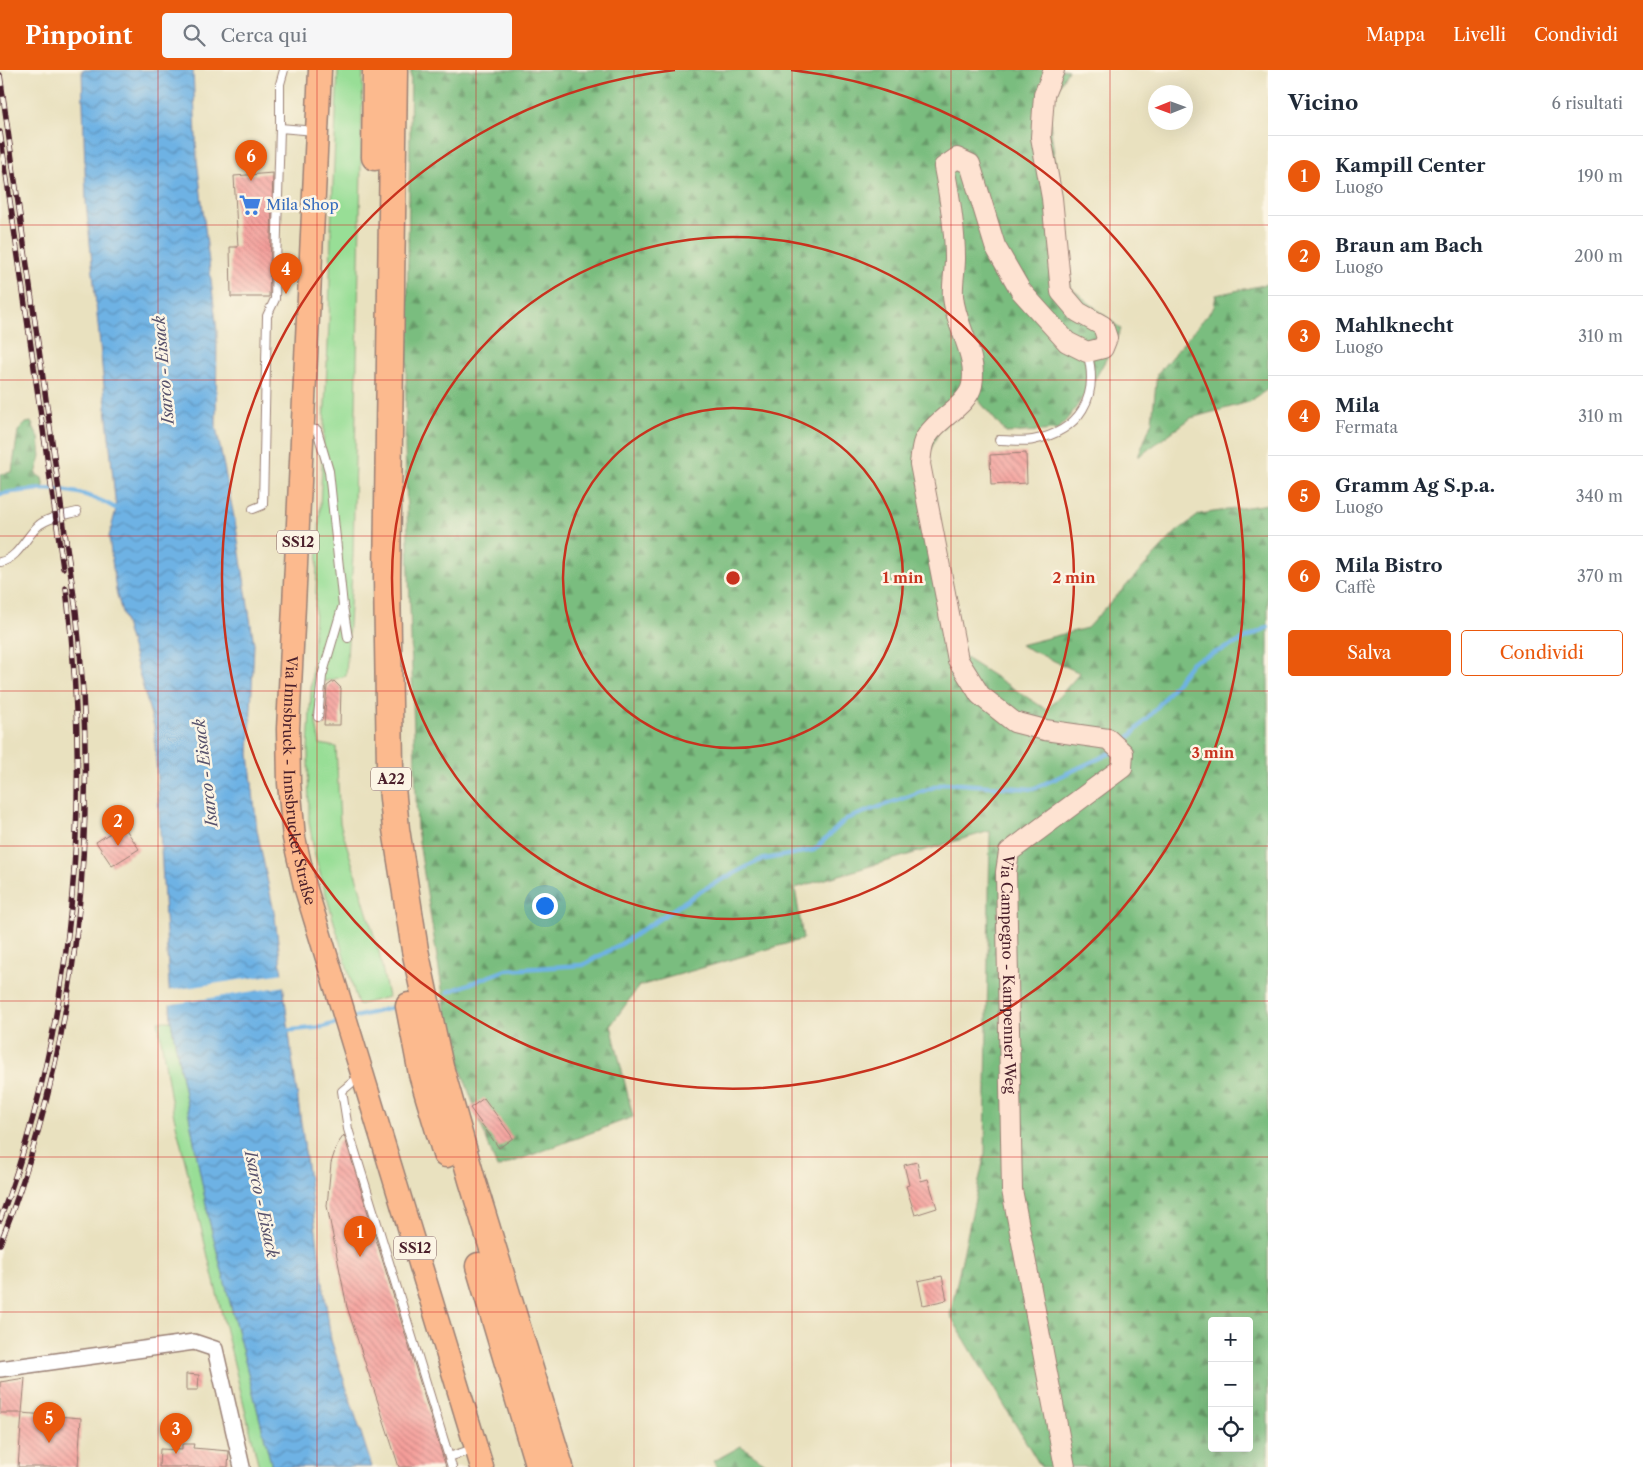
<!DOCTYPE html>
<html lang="it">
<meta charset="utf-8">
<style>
:root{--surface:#fff;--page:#f6f6f7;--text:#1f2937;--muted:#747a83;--line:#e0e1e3;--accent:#ea580c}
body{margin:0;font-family:"Libre Caslon Text",serif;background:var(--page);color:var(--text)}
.controls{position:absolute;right:15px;bottom:15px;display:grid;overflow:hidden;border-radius:5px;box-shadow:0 5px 20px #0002}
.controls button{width:45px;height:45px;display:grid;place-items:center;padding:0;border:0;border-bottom:1px solid var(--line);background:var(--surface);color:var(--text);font:25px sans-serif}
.compass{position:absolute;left:1148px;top:15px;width:45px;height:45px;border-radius:50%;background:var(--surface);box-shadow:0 5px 20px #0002;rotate:269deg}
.you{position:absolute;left:544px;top:835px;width:18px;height:18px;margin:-12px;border:4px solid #fff;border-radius:50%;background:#1a73e8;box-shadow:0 0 0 8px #1a73e833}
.badge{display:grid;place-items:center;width:32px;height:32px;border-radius:50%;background:var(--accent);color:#fff;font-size:16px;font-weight:700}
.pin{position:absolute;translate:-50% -41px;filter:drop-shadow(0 1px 2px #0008)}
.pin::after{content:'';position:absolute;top:26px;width:18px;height:15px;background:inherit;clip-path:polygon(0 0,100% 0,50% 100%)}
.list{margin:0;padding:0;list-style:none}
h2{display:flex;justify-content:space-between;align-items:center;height:65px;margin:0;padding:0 20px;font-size:21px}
h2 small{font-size:16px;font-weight:400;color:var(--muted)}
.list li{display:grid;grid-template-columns:32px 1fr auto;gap:15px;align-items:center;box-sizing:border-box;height:80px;padding:0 20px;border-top:1px solid var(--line)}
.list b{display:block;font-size:19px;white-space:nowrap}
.list p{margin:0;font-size:16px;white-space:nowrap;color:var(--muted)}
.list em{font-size:16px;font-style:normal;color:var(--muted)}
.actions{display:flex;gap:10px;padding:15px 20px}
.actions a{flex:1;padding:11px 0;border:1px solid var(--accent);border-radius:5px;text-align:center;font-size:18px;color:var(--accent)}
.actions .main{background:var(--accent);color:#fff}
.icon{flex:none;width:28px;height:28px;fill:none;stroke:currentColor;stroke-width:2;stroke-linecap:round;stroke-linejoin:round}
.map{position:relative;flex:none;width:1268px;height:1397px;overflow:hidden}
header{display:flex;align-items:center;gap:30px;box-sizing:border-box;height:70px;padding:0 25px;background:var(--accent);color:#fff}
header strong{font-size:24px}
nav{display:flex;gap:28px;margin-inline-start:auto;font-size:18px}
.search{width:350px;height:45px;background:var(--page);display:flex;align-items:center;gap:12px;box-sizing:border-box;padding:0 18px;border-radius:5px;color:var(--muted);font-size:19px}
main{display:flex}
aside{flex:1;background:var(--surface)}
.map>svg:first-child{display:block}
</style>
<header>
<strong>Pinpoint</strong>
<div class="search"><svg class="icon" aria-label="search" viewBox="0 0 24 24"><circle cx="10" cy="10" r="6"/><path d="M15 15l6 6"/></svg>Cerca qui</div>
<nav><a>Mappa</a><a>Livelli</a><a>Condividi</a></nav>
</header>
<main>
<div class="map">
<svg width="1268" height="1397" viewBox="0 0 1268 1397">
<defs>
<pattern id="forest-firs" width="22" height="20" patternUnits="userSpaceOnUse" patternTransform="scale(1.25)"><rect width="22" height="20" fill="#7abd7f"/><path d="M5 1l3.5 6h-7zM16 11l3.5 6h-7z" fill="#669968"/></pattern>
<pattern id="water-waves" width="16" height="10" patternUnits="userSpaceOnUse" patternTransform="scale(1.25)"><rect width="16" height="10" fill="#6eb2e4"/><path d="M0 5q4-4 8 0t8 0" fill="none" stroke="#5c90b9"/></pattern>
<pattern id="building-back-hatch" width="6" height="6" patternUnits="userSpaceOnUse" patternTransform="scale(1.25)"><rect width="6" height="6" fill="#f59e9a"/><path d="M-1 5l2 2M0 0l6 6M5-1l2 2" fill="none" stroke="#c8807e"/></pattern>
</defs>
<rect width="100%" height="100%" fill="#fcf5e5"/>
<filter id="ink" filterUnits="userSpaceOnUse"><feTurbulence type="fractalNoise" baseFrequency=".02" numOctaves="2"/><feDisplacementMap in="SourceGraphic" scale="10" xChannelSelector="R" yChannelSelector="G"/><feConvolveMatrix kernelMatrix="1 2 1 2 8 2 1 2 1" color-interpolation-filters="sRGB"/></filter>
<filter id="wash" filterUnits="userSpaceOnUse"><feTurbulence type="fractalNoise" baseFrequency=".0096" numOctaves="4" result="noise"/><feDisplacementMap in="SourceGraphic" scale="20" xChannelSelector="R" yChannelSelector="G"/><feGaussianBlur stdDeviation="1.12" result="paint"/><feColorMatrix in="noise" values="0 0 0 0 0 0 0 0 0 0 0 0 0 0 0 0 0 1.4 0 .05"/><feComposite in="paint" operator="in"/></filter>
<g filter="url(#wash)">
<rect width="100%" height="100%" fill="#e9e1bf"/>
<!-- green -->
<g fill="#98de96" stroke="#717e60">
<path d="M338,0H363L353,485L346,606L318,613L316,653L320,674L336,677L340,753L379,882L388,927L358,935L315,786L309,752L308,681L329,254L331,160Z"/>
<path d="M158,951H171L209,1150L272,1397H259L173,1042Z"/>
</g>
<!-- forest -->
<g fill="url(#forest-firs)" stroke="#626e55" fill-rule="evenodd">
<path d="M411,0H1068L1048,36L1071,218L1121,259C1103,297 1086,328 1058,360L1006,363L975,326L938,363L927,388L964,587L1047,640L1080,603L1020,575L1087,558L1176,462L1200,444L1268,434V1397H1041L950,1245L985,1083L990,761L795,818L803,869L639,916L611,955L633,1047L497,1098L450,970L417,759L405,377ZM1212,1251H1249V1378H1212Z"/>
<path d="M1268,214V319L1249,332L1191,348L1138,387L1152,351L1157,304L1214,237L1216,225Z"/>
<path d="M31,352L39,368L41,386L36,404L42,408L44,417L0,423V404L12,402L18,361L26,353Z"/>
<path d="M741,1376L767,1394L770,1397H716L714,1391Z"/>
</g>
<!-- water -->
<path fill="url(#water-waves)" stroke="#5c6888" d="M82,0H193L197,89L217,261L216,357L236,457L254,574L249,684L257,760L275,847L292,987L331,1270L372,1397H272L209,1150L171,951L154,656L116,521L109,467L116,439L86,132Z"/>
<!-- pier -->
<path fill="#e9e1bf" d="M284,903L286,916L167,935L166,921Z"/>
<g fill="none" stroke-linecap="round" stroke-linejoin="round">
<!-- stream -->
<g stroke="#6eb2e4" stroke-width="4.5">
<path d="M0,424C47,416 79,416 121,441"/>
<path d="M1121,676L1155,640L1192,592L1233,575L1268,557"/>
<path d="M448,922L506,900L583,895L621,874L704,819L760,790L814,780L846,749L945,713L1033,719L1113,682"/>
<path d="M351,948L391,938"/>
<path d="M283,961L323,957L339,952"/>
</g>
</g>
<g id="blocks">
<!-- building -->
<g fill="url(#building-back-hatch)">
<path d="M273,103L269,227H231L230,177H238L234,106Z"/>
<path d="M1026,383L1027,413L991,415L990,385Z"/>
<path d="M334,611L341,618L340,655H324L327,616Z"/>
<path d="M123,755L139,779L112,796L96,772Z"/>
<path d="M484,1028L513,1068L499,1078L470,1038Z"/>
<path d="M344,1065L446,1397H399L347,1237L327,1136L331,1093L337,1075Z"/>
<path d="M917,1092L921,1111L928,1109L937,1138L915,1145L906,1116L909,1115L904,1095Z"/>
<path d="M942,1206L947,1230L923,1235L918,1211Z"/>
<path d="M186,1304L199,1305L198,1320H186Z"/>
<path d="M25,1308L22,1343H0V1312Z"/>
<path d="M22,1343L81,1348L78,1397H18Z"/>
<path d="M182,1374H194L193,1378L229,1381L228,1397H159L160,1379L182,1380Z"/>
</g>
</g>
</g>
<g filter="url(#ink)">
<use href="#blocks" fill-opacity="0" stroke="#9a8075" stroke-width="1"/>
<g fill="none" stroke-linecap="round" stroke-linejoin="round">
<!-- lane casing -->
<g stroke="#9a8075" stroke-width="10">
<g id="lane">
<path d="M280,58V14L284,0"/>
<path d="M306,359L317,360L329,401L343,536L348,568"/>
<path d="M999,370C1010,370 1023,372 1033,370C1080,361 1100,327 1087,282"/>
<path d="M253,439L263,435L267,246L275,229L280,58L315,61"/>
<path d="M0,492C18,489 26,466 39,455C49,447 65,445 77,442"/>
<path d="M318,647L322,606L342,538"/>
<path d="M360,1006L342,1021L348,1059L452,1397"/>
<path d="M449,1387L473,1379"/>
</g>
</g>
<!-- street casing -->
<g stroke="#9a8075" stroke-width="18">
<path id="street" d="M0,1299L194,1272L215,1279L242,1397"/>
</g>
<!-- secondary casing -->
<g stroke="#9a8075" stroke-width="22">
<g id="secondary">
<path id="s1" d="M1054,0L1044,25L1041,67L1052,128L1061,222L1078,242L1103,256L1107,268L1103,278L1087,282L1067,272L1021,221L995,176L970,94L957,88L944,97C950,128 955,157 955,188C955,201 952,214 953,226C955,256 978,284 972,315C968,336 934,350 924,371C921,378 921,387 920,394L958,590L980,625L1014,652L1045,660L1108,669L1123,683L1122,698L1009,782L1006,802L1012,1120L1065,1397"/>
</g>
</g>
<!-- primary casing -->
<g stroke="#9a8075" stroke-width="25">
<g id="primary">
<path id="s2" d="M320,0L288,659L289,713L294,768L305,816L482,1397"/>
</g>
</g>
<!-- highway casing -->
<g stroke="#9a8075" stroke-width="29">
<g id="highway">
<path d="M394,0L387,508L390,697L396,759L415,880L440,997L472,1110L560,1397"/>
<path d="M375,87L376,0"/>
<path d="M409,936L422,1004L446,1084"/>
<path d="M479,1196L539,1397"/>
</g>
</g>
<!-- lane -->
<use href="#lane" stroke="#fff" stroke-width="8"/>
<!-- street -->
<use href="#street" stroke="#fff" stroke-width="15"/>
<!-- secondary -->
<use href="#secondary" stroke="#fee3d2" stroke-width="20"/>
<!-- primary -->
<use href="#primary" stroke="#fcba8e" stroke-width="22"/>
<!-- highway -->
<use href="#highway" stroke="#fcba8e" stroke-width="26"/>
<!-- rail casing -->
<g stroke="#4a1f2b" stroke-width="5.5">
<g id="rail">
<path d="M0,5L76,541C100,753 79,975 0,1174"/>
<path d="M0,62L63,498"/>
<path d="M0,1150C75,949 92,729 66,518"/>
</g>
</g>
<!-- rail -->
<use href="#rail" stroke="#fcf5e5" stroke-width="4" stroke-dasharray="11" stroke-linecap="butt"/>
</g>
</g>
<!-- grid -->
<path fill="none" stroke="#d62828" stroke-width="1" stroke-opacity="0.55" d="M158,0V1397M317,0V1397M476,0V1397M634,0V1397M792,0V1397M951,0V1397M1110,0V1397M0,155H1268M0,310H1268M0,466H1268M0,621H1268M0,776H1268M0,931H1268M0,1087H1268M0,1242H1268"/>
<!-- distance rings -->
<g fill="none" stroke="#c8321e" stroke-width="2.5">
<circle cx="733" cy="508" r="170"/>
<circle cx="733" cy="508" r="341"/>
<path d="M791 0A511 511 0 1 1 675 0"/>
</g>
<!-- icons -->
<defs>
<g id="supermarket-bare" transform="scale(1.725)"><path d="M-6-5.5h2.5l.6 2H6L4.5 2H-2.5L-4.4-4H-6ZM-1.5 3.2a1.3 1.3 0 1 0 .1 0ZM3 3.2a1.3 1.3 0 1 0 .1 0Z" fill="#3f7fe0" stroke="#fcf5e5" stroke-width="2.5" paint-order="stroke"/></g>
</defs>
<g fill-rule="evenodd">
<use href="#supermarket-bare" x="250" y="135"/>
</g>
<g text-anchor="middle" stroke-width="5" stroke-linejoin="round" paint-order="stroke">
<!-- shield labels -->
<g fill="#fcf5e5" stroke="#7f5f63" stroke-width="1">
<rect x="277" y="460.5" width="42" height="23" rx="4"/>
<rect x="371" y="697.5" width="40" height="23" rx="4"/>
<rect x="394" y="1166.5" width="42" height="23" rx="4"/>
</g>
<g font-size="14" font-weight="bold" fill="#4a1f2b">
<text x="298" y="477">SS12</text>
<text x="391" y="714">A22</text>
<text x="415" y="1183">SS12</text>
</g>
<!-- shop labels -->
<g font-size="15" fill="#366cbe" stroke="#fcf5e5" text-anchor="start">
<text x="266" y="140">Mila Shop</text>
</g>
<!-- street labels -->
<g font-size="15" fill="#4a1f2b" stroke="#fcf5e5">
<text dy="5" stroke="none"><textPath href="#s2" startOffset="712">Via Innsbruck - Innsbrucker Straße</textPath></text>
<text dy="5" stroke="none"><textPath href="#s1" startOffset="1578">Via Campegno - Kampenner Weg</textPath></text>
</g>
<!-- water labels -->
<g font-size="16" font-style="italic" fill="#57526c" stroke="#fcf5e5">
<text transform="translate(163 300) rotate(-95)" y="6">Isarco - Eisack</text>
<text transform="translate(205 703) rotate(-97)" y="6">Isarco - Eisack</text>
<text transform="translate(262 1134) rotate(78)" y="6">Isarco - Eisack</text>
</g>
</g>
<circle cx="733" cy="508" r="8" fill="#c8321e" stroke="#fcf5e5" stroke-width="2.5"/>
<g font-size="15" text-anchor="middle" font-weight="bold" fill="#c8321e" stroke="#fcf5e5" stroke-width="5" stroke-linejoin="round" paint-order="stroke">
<text x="903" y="513">1 min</text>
<text x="1074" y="513">2 min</text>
<text x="1213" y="688">3 min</text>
</g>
</svg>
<div class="controls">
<button>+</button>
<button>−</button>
<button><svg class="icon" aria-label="locate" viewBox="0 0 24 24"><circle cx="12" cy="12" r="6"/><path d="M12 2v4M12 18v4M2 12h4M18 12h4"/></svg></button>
</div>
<svg class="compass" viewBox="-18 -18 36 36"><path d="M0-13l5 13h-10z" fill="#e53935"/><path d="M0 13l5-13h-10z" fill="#747a83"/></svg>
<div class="you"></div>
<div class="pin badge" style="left:360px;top:1187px">1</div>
<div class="pin badge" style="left:118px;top:776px">2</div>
<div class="pin badge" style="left:176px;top:1384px">3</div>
<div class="pin badge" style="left:286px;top:224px">4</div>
<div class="pin badge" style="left:49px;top:1373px">5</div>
<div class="pin badge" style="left:251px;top:111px">6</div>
</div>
<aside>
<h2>Vicino<small>6 risultati</small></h2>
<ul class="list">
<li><span class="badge">1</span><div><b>Kampill Center</b><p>Luogo</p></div><em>190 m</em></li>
<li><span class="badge">2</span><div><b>Braun am Bach</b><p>Luogo</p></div><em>200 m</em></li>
<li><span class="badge">3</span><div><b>Mahlknecht</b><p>Luogo</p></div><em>310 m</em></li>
<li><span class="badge">4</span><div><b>Mila</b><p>Fermata</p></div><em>310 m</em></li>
<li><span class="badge">5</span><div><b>Gramm Ag S.p.a.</b><p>Luogo</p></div><em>340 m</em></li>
<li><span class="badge">6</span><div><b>Mila Bistro</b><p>Caffè</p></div><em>370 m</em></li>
</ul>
<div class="actions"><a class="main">Salva</a><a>Condividi</a></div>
</aside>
</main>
